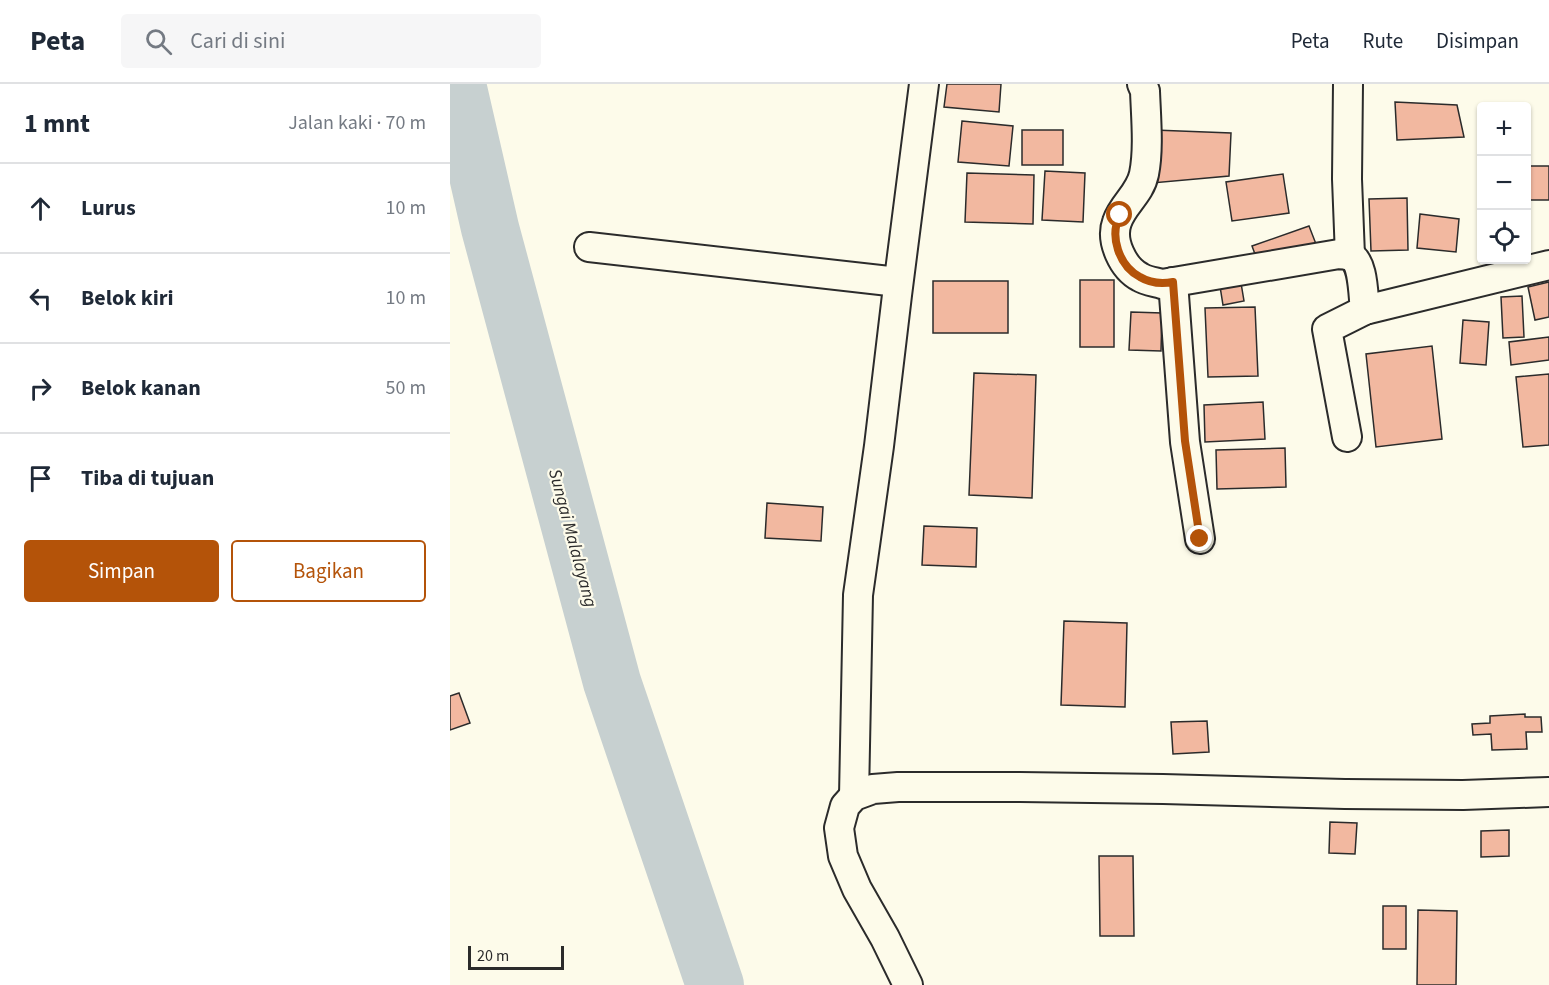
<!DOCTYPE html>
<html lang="id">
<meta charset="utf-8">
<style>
:root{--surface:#fff;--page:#f6f6f7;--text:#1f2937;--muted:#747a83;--line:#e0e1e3;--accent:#b45309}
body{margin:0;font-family:"Source Sans 3",sans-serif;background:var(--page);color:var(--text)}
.controls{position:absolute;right:18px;top:18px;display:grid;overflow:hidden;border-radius:6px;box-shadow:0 2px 4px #0004}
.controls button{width:54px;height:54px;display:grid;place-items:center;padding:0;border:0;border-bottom:2px solid var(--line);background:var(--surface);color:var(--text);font:30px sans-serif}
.scale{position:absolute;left:18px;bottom:15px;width:96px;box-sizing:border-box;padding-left:6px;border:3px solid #2b2b2b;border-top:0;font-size:16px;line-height:21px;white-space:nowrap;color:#2b2b2b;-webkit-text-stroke:4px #fdfbea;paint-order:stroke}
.stop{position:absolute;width:18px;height:18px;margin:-14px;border:4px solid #b45309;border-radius:50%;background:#fff}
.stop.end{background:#b45309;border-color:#fff;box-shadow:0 2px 6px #0008}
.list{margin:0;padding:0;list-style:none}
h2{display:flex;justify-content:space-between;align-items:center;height:78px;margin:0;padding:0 24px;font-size:26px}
h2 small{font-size:20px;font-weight:400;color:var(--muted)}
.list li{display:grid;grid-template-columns:39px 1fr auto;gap:18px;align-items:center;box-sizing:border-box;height:90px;padding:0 24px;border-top:2px solid var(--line)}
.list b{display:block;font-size:22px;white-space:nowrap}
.list em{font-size:20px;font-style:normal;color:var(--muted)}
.actions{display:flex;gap:12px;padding:18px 24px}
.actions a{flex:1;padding:14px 0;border:2px solid var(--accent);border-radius:6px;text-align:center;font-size:21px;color:var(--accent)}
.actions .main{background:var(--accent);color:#fff}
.icon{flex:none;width:33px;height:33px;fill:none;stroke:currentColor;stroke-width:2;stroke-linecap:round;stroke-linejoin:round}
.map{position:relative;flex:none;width:1099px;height:901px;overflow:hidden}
header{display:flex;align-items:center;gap:36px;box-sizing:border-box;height:84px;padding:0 30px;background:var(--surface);border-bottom:2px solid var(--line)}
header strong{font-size:28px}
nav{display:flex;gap:33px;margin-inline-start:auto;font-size:21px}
.search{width:420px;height:54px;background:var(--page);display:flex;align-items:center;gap:15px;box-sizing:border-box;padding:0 21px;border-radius:6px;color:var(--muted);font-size:22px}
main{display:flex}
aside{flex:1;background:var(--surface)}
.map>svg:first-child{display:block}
</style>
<header>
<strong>Peta</strong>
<div class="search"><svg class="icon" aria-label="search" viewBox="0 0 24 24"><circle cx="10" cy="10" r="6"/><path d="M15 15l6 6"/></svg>Cari di sini</div>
<nav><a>Peta</a><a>Rute</a><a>Disimpan</a></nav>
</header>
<main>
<aside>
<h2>1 mnt<small>Jalan kaki · 70 m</small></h2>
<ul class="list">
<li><svg class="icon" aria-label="ahead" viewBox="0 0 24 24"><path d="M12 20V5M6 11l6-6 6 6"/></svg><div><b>Lurus</b></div><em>10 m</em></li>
<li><svg class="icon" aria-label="left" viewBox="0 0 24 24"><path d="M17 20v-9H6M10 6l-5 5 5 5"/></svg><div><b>Belok kiri</b></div><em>10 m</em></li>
<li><svg class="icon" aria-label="right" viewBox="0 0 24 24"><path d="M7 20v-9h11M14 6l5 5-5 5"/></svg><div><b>Belok kanan</b></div><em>50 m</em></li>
<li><svg class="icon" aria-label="arrive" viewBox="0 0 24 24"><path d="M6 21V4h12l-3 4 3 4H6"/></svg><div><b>Tiba di tujuan</b></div></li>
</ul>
<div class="actions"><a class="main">Simpan</a><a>Bagikan</a></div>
</aside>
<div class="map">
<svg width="1099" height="901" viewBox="0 0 1099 901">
<rect width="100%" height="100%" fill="#fdfbea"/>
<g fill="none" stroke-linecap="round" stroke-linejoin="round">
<!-- river -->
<path stroke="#c7d0d0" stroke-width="58" d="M7,0L40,144L162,598L265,901"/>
</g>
<!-- building -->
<g fill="#f2b8a0" stroke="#2b2b2b" stroke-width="1.5">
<path d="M497,0H551L549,28L494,23Z"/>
<path d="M945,18L1007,21L1014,53L947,56Z"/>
<path d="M512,37L563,42L559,82L508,78Z"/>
<rect x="572" y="46" width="41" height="35"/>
<path d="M704,46L781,49L779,92L702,99Z"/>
<rect x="1076" y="82" width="23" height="34"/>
<path d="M595,87L635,89L633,138L592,136Z"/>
<path d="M517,89L584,91L583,140L515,138Z"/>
<path d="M833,90L839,129L782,137L776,98Z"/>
<path d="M957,114L958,166L921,167L919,115Z"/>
<path d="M970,130L1009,135L1006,168L967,164Z"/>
<path d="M859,142L866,160L809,181L802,162Z"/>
<path d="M790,193L794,217L773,221L769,196Z"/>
<rect x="630" y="196" width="34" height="67"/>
<rect x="483" y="197" width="75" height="52"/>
<path d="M1099,198V233L1085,236L1078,203Z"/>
<path d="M1072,212L1074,253L1053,254L1051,213Z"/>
<path d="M805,223L808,292L758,293L755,224Z"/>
<path d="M681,228L712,229L711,267L679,266Z"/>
<path d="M1013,236L1039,238L1036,281L1010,279Z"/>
<path d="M1099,253V276L1061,281L1059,258Z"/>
<path d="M982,262L992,355L926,363L916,270Z"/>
<path d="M524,289L586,291L582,414L519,411Z"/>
<path d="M1099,290V361L1073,363L1066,293Z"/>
<path d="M813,318L815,355L755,358L754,321Z"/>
<path d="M835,364L836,403L767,405L766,366Z"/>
<path d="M317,419L373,423L371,457L315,454Z"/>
<path d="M474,442L527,444L526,483L472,481Z"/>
<path d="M614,537L677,539L675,623L611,621Z"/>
<path d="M9,609L20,639L0,646V612Z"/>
<path d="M1075,630V633H1091L1092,648H1076L1077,665L1042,666L1041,650L1023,651L1022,640L1040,639V632Z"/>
<path d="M757,637L759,668L723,670L721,638Z"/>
<path d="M880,738L907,739L905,770L879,769Z"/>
<path d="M1059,746V772L1031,773V747Z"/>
<path d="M649,772H683L684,852H650Z"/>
<rect x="933" y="822" width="23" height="43"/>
<path d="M968,826L1007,827L1006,901H967Z"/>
</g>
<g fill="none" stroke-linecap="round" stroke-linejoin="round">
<!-- minor casing -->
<g stroke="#2b2b2b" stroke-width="32">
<g id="minor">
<path d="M692,0L695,7C696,34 699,65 694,90C690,110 673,120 667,138C660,157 673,184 690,193C696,197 705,198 712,200L889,170C892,171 896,170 899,171C914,177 913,212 915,226"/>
<path d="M898,0L897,95L900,172"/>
<path d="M139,163L448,198"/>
<path d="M723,198L735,358L750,455"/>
<path d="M897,353L877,245L915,226L1099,181"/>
<path d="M404,712L408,511L429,362L447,211L474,0"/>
<path d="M458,901L435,854L407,805L393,772L389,744L395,722L404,712L423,705L448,703H570L713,705L895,710L1013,711L1099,708"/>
</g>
</g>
<!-- minor -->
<use href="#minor" stroke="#fdfbea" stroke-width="28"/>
</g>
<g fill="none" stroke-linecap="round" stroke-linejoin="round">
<!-- route -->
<path stroke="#b45309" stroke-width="8" d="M670,131C659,152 669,182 690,193C700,199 712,200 723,198L735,357L750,455"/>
</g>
<g text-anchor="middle" stroke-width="4.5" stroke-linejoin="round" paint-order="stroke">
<!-- water labels -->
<g font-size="18" font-style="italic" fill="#2b2b2b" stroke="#fdfbea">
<text transform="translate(123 454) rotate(75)" y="6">Sungai Malalayang</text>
</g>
</g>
</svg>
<div class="controls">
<button>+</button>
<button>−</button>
<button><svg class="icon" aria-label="locate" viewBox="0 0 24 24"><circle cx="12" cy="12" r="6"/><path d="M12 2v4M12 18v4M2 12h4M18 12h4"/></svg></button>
</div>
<div class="scale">20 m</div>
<div class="stop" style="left:670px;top:131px"></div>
<div class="stop end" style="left:750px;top:455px"></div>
</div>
</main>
